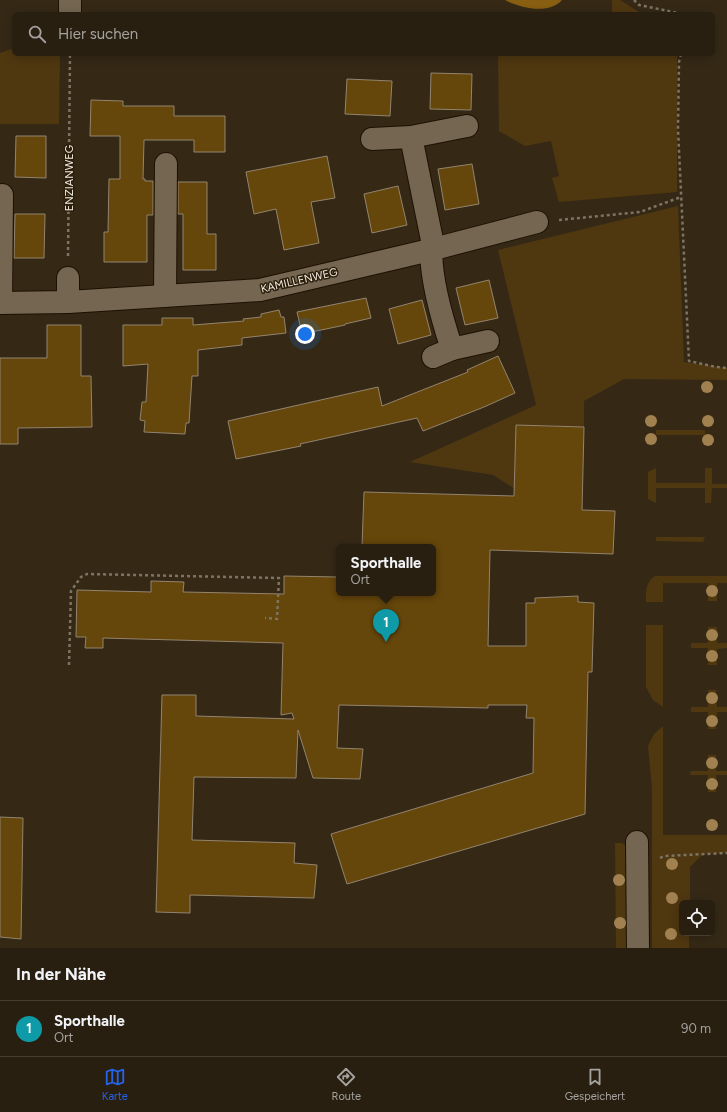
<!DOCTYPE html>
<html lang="de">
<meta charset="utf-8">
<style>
:root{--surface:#281f10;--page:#342c1e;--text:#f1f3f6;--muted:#a5a29f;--line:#443d30;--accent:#2563eb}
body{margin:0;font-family:Figtree,sans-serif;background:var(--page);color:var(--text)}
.controls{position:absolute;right:12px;bottom:12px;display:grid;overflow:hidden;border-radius:6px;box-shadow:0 2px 10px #0003}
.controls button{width:36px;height:36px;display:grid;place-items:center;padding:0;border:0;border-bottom:1px solid var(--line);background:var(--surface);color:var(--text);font:20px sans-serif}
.you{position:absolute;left:305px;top:334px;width:14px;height:14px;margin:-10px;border:3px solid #fff;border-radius:50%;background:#1a73e8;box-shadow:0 0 0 6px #1a73e833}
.badge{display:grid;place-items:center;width:26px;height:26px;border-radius:50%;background:var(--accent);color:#fff;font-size:13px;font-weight:700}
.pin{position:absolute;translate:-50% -33px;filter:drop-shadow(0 1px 2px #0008)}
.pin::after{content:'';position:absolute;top:21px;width:14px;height:12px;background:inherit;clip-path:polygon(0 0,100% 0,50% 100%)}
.popup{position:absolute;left:336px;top:544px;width:100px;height:52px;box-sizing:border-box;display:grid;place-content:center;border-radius:6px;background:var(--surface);filter:drop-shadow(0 1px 3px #0005);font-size:13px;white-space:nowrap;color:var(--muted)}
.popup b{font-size:15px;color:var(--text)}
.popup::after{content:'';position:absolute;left:50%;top:100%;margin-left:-8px;border:8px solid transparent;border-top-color:var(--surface)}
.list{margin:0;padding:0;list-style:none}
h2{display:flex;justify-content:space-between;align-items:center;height:52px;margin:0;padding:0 16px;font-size:17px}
h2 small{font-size:13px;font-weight:400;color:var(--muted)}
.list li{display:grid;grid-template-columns:26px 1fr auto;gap:12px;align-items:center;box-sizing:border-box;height:56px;padding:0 16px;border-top:1px solid var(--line)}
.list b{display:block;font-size:15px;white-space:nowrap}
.list p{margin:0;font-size:13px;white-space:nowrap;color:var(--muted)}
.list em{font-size:13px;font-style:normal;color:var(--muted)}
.icon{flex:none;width:22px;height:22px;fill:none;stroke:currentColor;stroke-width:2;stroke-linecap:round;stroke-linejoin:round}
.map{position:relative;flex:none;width:727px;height:948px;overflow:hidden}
.search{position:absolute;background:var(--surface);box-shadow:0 2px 10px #0003;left:12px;right:12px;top:12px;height:44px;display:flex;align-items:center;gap:10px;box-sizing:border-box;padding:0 14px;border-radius:6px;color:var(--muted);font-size:15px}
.sheet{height:108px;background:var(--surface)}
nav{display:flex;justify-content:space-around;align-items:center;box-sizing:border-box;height:56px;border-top:1px solid var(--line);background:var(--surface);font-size:11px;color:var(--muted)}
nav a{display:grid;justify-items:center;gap:2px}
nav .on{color:var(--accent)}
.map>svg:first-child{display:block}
</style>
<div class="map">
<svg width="727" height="948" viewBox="0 0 727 948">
<rect width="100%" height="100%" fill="#352916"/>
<!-- green -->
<g fill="#4f3710">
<path d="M612,0H620L642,14H612Z"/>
<path d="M14,48V54H60L59,124H0V53Z"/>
<path d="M498,54H677V192L559,202L552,178L559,176L551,141L525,146L499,131Z"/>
<path d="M678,206L684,362L727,368V380L624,379L584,401V427L535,425L534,428H516L515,480L533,500L493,475L410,462L536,405L498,250Z"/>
<rect x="656" y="430" width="49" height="5"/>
<path d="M656,468V483H705V468H712V484H727V488H712L711,503H705V488H656V503L648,499V472Z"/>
<path d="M656,537H705L703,542L656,541Z"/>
<path d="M655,576H727V583H717V601H708V583H663V602H646C646,591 645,583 655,576Z"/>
<path d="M646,625H663V707L653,700L646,687Z"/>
<path d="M708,627H717V643H727V648L717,649V665H708V648H691V643H708Z"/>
<path d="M708,690H716L717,707H727V712H717L716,729H708V712H691V707H708Z"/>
<path d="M663,726V835H727V853L703,854L690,867V903H682V933H689V948H652V789L648,746L654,734Z"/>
<path d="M708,755H716V771H727V775H716V792H708V775H690L691,771H708Z"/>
<path d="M615,843H622L627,847V948H616Z"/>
</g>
<!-- water -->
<path fill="#885e10" d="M505,0H562C549,15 520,8 505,0Z"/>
<!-- building -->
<g fill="#65460b" stroke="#93846f">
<path d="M431,73L472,74L471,110L430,109Z"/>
<path d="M347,79L392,81L390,116L345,114Z"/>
<path d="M91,100L123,101V106H174V116H225V152H194V140H144L143,179H145V181H153V215H147V262H104V232H108L109,179H120V136H90Z"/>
<path d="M16,136H46V178L15,177Z"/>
<path d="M327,156L335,198L311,202L319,243L284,250L276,209L254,214L246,172Z"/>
<path d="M472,164L479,204L445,210L438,169Z"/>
<path d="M178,182H207V234H216V270H183V214H178Z"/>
<path d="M398,186L407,225L372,233L364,194Z"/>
<path d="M15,214H45L44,258H14Z"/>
<path d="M489,280L498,318L465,325L456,288Z"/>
<path d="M366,298L371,318L345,324V325L302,334L297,312Z"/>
<path d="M422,300L431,335L398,344L389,309Z"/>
<path d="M279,310L281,317H284L286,333L242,338V345L198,350V376H192L189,423H186L185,434L144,432L145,421L140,420L142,402H146L148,364L123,366V325H162V318H193V325L218,323L244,321L243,319L261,317V314Z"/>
<path d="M47,325H81V376H91L92,427L18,428V444H0V358H47Z"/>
<path d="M498,356L515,393L484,407L423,431L417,418L300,444L301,446L236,459L228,421L378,387L382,406L468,372L467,370Z"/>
<path d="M516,425L584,427L582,510L615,511L613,554L490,550L488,646H526V603H535V598L578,596V602L594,603L592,672H588L585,814L347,884L331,834L533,773L534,718H526L527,705H488V708L339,705L337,748L363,749L360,779L313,778L298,730L296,778L194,777L192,840L295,843L294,863L317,865L314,898L190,895V913L156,912L162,695H196V716L294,719L292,713L281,715L283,643L103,638V648H85L86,637H76L77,590L151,592V581L184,582L183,592L284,594V576L339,577V593H433V547L362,546L364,492L514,496Z"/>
<path d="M0,817L23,818L21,939L0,937Z"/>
</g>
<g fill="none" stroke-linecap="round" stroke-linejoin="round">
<!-- minor casing -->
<g stroke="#1d1102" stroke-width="24">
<g id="minor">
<path d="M70,14V0"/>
<path d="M411,137L432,240C428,270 442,319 452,349"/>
<path d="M372,139L411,137L467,126"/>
<path d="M68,278V302"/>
<path d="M165,296L166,164"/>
<path d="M0,303L68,302L260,290L430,250L537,222"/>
<path d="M1,303L2,195"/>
<path d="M433,357L452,349L488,341"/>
<path d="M637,842L638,948"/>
</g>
</g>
<!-- path -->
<g stroke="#7e7464" stroke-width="2.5" stroke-dasharray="3 3" stroke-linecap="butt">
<path d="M634,0L639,5L683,14"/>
<path d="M681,54L679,62L678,129L689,361L716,367L727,368"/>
<path d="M559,220L640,212L681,197"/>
<path d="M68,256L70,54"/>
<path d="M69,665L71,591L81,577L87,574L279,578L277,619L265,618"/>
<path d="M660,858L664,856L727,853"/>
</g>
<!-- minor -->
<use href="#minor" stroke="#746651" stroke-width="22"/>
</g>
<!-- trees -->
<g fill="#a18150">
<circle cx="707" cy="387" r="6"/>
<circle cx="651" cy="421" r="6"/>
<circle cx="708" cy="421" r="6"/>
<circle cx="651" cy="439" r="6"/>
<circle cx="708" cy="440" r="6"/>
<circle cx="712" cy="591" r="6"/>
<circle cx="712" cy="635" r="6"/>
<circle cx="712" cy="656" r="6"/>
<circle cx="712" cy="698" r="6"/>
<circle cx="712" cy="721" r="6"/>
<circle cx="712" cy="763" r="6"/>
<circle cx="712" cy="784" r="6"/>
<circle cx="712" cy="825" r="6"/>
<circle cx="672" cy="864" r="6"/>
<circle cx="619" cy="880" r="6"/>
<circle cx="672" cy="898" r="6"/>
<circle cx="620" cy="923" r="6"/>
<circle cx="671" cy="934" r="6"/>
</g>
<g text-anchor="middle" stroke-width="3" stroke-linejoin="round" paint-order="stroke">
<!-- street labels -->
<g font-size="11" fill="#f2eadf" stroke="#2b1f0c">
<text transform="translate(69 178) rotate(-90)" y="4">ENZIANWEG</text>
<text transform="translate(299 280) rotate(-13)" y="4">KAMILLENWEG</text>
</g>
</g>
</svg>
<div class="controls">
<button><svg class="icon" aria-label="locate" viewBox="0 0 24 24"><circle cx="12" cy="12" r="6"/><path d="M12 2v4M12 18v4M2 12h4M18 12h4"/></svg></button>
</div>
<div class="you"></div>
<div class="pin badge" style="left:386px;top:642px;background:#0f9aa8">1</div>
<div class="popup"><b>Sporthalle</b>Ort</div>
<div class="search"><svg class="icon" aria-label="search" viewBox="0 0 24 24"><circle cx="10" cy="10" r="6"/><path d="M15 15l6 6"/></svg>Hier suchen</div>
</div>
<section class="sheet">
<h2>In der Nähe<small></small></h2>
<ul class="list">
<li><span class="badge" style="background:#0f9aa8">1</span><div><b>Sporthalle</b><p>Ort</p></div><em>90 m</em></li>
</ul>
</section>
<nav>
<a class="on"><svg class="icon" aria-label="map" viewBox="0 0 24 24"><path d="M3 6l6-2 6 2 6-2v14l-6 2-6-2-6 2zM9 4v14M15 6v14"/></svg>Karte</a>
<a><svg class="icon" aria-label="directions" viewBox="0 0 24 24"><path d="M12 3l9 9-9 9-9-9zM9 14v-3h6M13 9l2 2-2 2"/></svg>Route</a>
<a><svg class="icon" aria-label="saved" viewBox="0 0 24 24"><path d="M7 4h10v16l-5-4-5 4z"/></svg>Gespeichert</a>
</nav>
